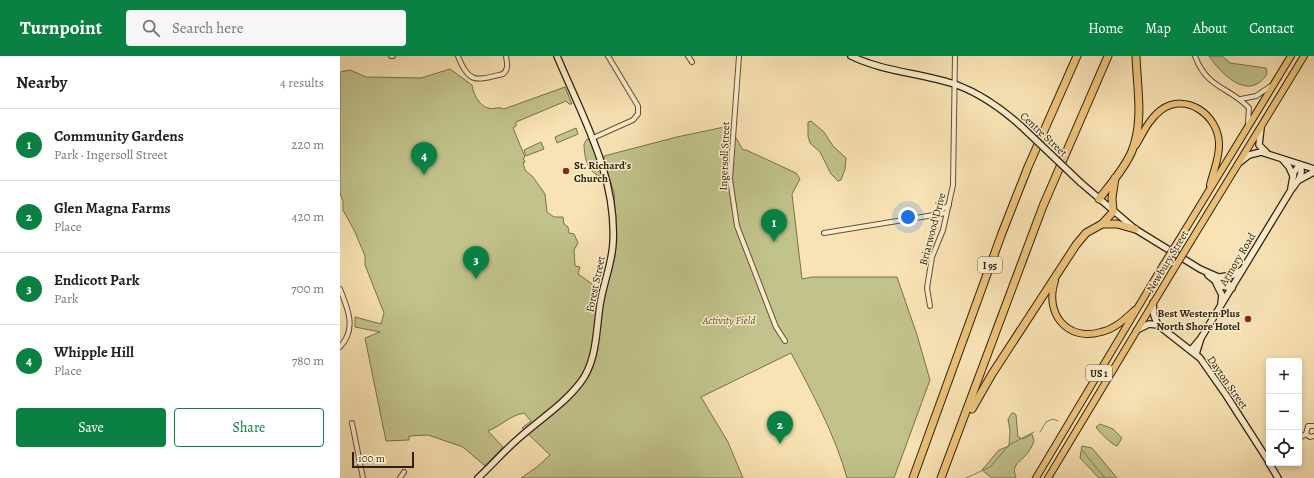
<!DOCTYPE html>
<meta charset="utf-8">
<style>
:root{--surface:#fff;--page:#f6f6f6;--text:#222;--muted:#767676;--line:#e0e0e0;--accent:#0b8043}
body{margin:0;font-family:Alegreya,serif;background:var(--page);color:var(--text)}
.controls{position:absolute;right:12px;bottom:12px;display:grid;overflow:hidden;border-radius:4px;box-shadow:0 2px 6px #0003}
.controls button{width:36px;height:36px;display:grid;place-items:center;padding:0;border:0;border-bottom:1px solid var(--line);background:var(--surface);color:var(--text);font:20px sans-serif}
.scale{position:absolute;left:12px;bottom:10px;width:62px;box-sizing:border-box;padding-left:4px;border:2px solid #2f200c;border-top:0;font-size:11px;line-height:14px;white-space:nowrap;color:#2f200c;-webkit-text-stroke:3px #fbedce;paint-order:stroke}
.you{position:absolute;left:568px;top:161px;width:14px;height:14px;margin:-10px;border:3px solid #fff;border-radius:50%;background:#1a73e8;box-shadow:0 0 0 6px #1a73e833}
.badge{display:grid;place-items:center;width:26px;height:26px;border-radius:50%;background:var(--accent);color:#fff;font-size:13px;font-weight:700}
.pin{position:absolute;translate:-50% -33px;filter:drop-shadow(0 1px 2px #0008)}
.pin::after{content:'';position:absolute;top:21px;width:14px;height:12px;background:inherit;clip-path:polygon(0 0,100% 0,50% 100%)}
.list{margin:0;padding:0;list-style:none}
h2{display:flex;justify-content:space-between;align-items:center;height:52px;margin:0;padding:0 16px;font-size:17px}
h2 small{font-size:13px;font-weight:400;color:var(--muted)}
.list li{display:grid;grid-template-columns:26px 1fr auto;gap:12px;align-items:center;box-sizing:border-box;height:72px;padding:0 16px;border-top:1px solid var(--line)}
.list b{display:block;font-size:15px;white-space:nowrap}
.list p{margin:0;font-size:13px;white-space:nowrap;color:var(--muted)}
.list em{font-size:13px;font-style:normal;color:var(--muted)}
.actions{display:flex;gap:8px;padding:12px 16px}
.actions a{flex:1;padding:9px 0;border:1px solid var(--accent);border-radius:4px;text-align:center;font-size:14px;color:var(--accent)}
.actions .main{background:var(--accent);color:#fff}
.icon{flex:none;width:22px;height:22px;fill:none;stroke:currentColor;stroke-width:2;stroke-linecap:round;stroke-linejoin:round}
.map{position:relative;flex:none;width:974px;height:422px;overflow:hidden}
header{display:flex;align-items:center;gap:24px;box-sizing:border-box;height:56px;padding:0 20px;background:var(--accent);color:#fff}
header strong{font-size:19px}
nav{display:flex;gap:22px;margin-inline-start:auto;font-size:14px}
.search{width:280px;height:36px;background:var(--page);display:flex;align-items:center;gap:10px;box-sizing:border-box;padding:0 14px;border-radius:4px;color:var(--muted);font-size:15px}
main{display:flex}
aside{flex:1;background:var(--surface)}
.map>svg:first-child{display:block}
</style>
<header>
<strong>Turnpoint</strong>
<div class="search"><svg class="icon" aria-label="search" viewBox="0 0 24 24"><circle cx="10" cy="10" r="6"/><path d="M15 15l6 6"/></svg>Search here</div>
<nav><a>Home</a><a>Map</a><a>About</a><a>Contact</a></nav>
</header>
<main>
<aside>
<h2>Nearby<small>4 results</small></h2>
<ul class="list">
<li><span class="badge">1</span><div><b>Community Gardens</b><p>Park · Ingersoll Street</p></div><em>220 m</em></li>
<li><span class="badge">2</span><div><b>Glen Magna Farms</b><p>Place</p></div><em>420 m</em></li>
<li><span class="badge">3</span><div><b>Endicott Park</b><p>Park</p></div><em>700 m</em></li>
<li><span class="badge">4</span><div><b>Whipple Hill</b><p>Place</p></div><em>780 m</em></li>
</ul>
<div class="actions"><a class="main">Save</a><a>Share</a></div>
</aside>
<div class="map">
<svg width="974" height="422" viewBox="0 0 974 422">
<rect width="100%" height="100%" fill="#f9e3b4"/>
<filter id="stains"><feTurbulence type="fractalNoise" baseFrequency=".005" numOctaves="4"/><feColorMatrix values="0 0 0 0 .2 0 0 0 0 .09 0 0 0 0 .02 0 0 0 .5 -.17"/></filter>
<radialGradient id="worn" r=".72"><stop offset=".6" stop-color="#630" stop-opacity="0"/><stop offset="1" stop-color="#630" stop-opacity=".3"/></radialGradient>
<!-- green -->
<g fill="#c1c38b" stroke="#78724c">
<path d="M869,0H882L890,7L926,12L927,18C909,46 882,19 869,0Z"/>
<path d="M110,13L132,29C133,37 139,50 148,52C154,54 158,50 164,53L225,31L232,48H229L226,45L176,66V70L173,72L185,101L183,102L185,106L183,107L185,114L193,121L205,138L207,156L214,161H223L224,168L228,171L229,177L234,178L238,187L234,194L235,210L240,211L238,218L255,230L264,232L275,201L276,183L274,136L264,108V100L337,81L389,70L403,94H406L456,117L460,123L452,138L462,223L472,221H557L577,279L590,324L554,422H507C496,381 471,334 451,297L361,341L388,386L403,422H181L197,411L210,399L182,372L191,365L184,357C169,360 161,370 148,375L163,391L145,410L123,391L88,379L69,380V384L46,385L25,282L40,276L15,271V261L41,268L44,257L25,209V200L15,176L3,154V145L0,137V16L10,14L26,21L81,22Z"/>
<path d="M471,65L484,76L493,90L506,102L505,113L501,124L498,125L491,118L480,96L470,87L468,80V66Z"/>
<path d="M236,72L238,78L217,87L215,81Z"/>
<path d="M247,83L250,84C255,95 261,107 262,118L259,120C247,115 244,100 244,88Z"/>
<path d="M201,86L204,93L186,100L184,94Z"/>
<path d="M672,357H674L676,359L678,381L683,383L692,378L694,385C692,390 689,397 684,401C676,408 672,411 676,422H652L642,414L659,394L669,390L670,375L668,363Z"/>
<path d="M760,368L773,373L782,382L777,390C772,389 758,375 756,371Z"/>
<path d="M742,390L752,392L777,422H759L740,402Z"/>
</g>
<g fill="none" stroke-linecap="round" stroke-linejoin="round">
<!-- stream -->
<g stroke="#747e73" stroke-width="1">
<path d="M700,376L706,366L713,363L718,365"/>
<path d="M742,394L765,422"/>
<path d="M626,422L650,411L669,389L694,376"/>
</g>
<!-- street casing -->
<g stroke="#625136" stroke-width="6">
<g id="street">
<path d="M51,0H53"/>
<path d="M118,0C129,29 137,24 163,18C169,13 167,7 166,0"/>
<path d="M348,0L352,6"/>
<path d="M399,0L390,123L397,170L436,271L445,285"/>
<path d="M855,0C867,33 890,31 909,52L908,67"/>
<path d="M901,43L916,40L931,30"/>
<path d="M253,82L293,64L298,58V50L268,0"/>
<path d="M595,158L609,149"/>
<path d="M484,177L606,157"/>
<path d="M0,233C8,253 17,273 0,291"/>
<path d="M590,250L587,232L592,201L603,174L613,129L615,0"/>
<path d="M12,367L23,422"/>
<path d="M966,378L968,370H974"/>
<path d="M966,378L970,381L974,380"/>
<path d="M959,382L966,378"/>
<path d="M60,422L64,416"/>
</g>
</g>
<!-- secondary casing -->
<g stroke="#2f200c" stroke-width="8">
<g id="secondary">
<path d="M511,0C544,16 582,17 617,29C641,38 662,53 681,70"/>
<path d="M921,72L919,89L926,96"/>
<path d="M943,104L949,111L953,120"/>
<path d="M900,106L909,99L921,96L974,113"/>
<path d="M959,124L974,116"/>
<path d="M741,127L795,173L860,213L885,224L892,232"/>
<path d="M951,132L954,116L960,109"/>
<path d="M868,219L882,230L892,232"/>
<path d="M880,221L893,219L902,214"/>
<path d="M876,227L882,239L881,247"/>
<path d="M813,247L814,260L818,269"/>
<path d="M797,274L809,268L818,269L860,302L886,339L929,406"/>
<path d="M851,294L861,282L951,134C957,126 964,119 960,109"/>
<path d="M856,298L861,282"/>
<path d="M929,407L938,422"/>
<path d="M138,422C152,409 165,394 179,382C199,364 224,348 240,327C257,306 256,275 260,249C263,228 272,208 273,187C277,120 242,60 217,0"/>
</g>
</g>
<!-- primary casing -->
<g stroke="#2f200c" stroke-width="8">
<g id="primary">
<path d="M796,89C803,77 809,63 821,54C846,36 878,59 879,87C880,101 873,116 870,129"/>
<path d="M842,179L951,0"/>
<path d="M851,185L964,0"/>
<path d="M715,225C704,257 727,286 761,276C775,273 785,263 795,254"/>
<path d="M696,422L822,211"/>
<path d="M708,422L832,216"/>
</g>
</g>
<!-- highway casing -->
<g stroke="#2f200c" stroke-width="9">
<g id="highway">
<path d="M759,143C770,129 785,112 792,95C804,64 797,32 796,0"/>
<path d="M762,168H777L795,173"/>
<path d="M632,353L652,318L736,189L746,177L762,168L773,156L772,142L775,122"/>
<path d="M573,422L662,177L688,111L737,0"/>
<path d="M601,422L703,150L768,0"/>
</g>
</g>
<!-- street -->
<use href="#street" stroke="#fbedce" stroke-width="4"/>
<!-- secondary -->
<use href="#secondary" stroke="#fbedce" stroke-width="5.5"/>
<!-- primary -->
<use href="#primary" stroke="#ecc27a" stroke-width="6"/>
<!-- highway -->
<use href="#highway" stroke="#ecc27a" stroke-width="7"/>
<!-- secondary-bridge casing -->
<g stroke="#2f200c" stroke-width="8" stroke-linecap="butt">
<path id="secondary-bridge" d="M681,70L741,127"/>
</g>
<!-- primary-bridge casing -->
<g stroke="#2f200c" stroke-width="8" stroke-linecap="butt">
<g id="primary-bridge">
<path d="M822,211L842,179"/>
<path d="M832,216L851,185"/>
</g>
</g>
<!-- secondary-bridge -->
<use href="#secondary-bridge" stroke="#fbedce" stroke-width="5.5"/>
<!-- primary-bridge -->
<use href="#primary-bridge" stroke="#ecc27a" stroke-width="6"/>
</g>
<!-- markers -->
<g fill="#8f2418" stroke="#fbedce" stroke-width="1.5">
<circle cx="226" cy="115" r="4"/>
<circle cx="908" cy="263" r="4"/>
</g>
<g text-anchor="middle" stroke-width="3" stroke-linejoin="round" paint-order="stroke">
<!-- shield labels -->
<g fill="#fbedce" stroke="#6c5e46" stroke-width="1">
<rect x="638" y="201" width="24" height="16" rx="3"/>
<rect x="746" y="309" width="26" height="16" rx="3"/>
</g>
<g font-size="10" font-weight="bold" fill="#2f200c">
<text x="650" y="213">I 95</text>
<text x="759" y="321">US 1</text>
</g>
<!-- street labels -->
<g font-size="11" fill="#2f200c" stroke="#fbedce">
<text transform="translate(704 78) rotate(43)" y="4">Centre Street</text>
<text transform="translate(384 100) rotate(-88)" y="4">Ingersoll Street</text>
<text transform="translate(592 173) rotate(-75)" y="4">Briarwood Drive</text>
<text transform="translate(897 203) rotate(-59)" y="4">Armory Road</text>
<text transform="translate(827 205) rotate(-59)" y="4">Newbury Street</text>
<text transform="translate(255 228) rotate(-78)" y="4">Forest Street</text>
<text transform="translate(888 326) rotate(55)" y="4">Dayton Street</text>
</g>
<!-- poi labels -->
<g font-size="11" font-weight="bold" fill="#2f200c" stroke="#fbedce" text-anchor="start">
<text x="234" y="113">St. Richard's<tspan x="234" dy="13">Church</tspan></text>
<text x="900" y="261" text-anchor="end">Best Western Plus<tspan x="900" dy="13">North Shore Hotel</tspan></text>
</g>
<!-- park labels -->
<g font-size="11" font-style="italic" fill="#5b5132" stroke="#fbedce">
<text x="389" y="268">Activity Field</text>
</g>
</g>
<rect width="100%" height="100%" filter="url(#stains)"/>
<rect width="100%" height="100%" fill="url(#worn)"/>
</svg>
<div class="controls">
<button>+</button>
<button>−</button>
<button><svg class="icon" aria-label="locate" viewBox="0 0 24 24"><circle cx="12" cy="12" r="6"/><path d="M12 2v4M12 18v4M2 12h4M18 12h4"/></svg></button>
</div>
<div class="scale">100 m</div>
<div class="you"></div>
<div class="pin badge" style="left:434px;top:186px">1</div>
<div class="pin badge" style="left:440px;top:388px">2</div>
<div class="pin badge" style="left:136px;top:223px">3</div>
<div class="pin badge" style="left:84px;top:119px">4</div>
</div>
</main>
